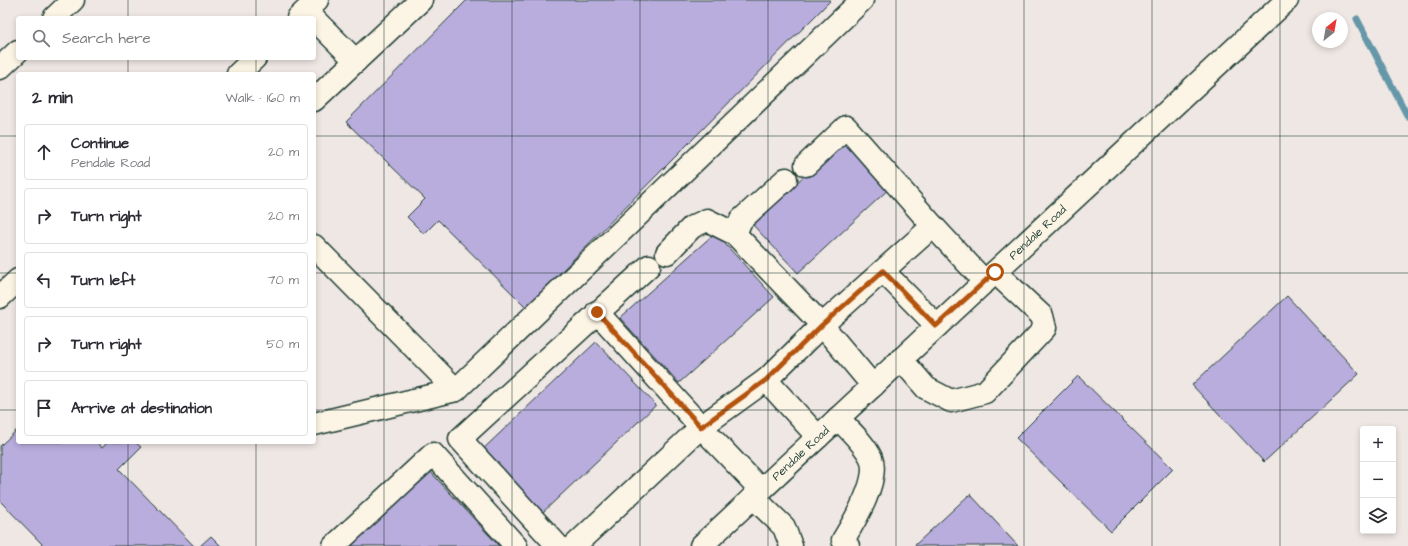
<!DOCTYPE html>
<meta charset="utf-8">
<style>
:root{--surface:#fff;--page:#f7f7f7;--text:#2b2b33;--muted:#7c7c81;--line:#e1e1e2}
body{margin:0;font-family:"Architects Daughter",sans-serif;background:var(--page);color:var(--text)}
.controls{position:absolute;right:12px;bottom:12px;display:grid;overflow:hidden;border-radius:4px;box-shadow:0 2px 6px #0003}
.controls button{width:36px;height:36px;display:grid;place-items:center;padding:0;border:0;border-bottom:1px solid var(--line);background:var(--surface);color:var(--text);font:20px sans-serif}
.compass{position:absolute;left:1312px;top:12px;width:36px;height:36px;border-radius:50%;background:var(--surface);box-shadow:0 2px 6px #0003;rotate:31deg}
.stop{position:absolute;width:12px;height:12px;margin:-9px;border:3px solid #b45309;border-radius:50%;background:#fff}
.stop.end{background:#b45309;border-color:#fff;box-shadow:0 1px 4px #0008}
.list{margin:0;padding:0;list-style:none}
h2{display:flex;justify-content:space-between;align-items:center;height:52px;margin:0;padding:0 16px;font-size:17px}
h2 small{font-size:13px;font-weight:400;color:var(--muted)}
.list li{display:grid;grid-template-columns:26px 1fr auto;gap:12px;align-items:center;box-sizing:border-box;height:56px;margin:0 8px 8px;padding:0 8px;border:1px solid var(--line);border-radius:4px}
.list b{display:block;font-size:15px;white-space:nowrap}
.list p{margin:0;font-size:13px;white-space:nowrap;color:var(--muted)}
.list em{font-size:13px;font-style:normal;color:var(--muted)}
.icon{flex:none;width:22px;height:22px;fill:none;stroke:currentColor;stroke-width:2;stroke-linecap:round;stroke-linejoin:round}
.map{position:relative;flex:none;width:1408px;height:546px;overflow:hidden}
.search{position:absolute;background:var(--surface);box-shadow:0 2px 6px #0003;left:16px;top:16px;width:300px;height:44px;display:flex;align-items:center;gap:10px;box-sizing:border-box;padding:0 14px;border-radius:4px;color:var(--muted);font-size:15px}
.panel{position:absolute;background:var(--surface);box-shadow:0 2px 6px #0003;left:16px;top:72px;width:300px;height:372px;border-radius:4px}
.map>svg:first-child{display:block}
</style>
<div class="map">
<svg width="1408" height="546" viewBox="0 0 1408 546">
<rect width="100%" height="100%" fill="#efe7e4"/>
<filter id="ink" filterUnits="userSpaceOnUse"><feTurbulence type="fractalNoise" baseFrequency=".025" numOctaves="2"/><feDisplacementMap in="SourceGraphic" scale="8" xChannelSelector="R" yChannelSelector="G"/><feConvolveMatrix kernelMatrix="1 2 1 2 8 2 1 2 1" color-interpolation-filters="sRGB"/></filter>
<g filter="url(#ink)">
<g fill="none" stroke-linecap="round" stroke-linejoin="round">
<!-- stream -->
<path stroke="#6597a8" stroke-width="7" d="M1357,19L1408,117"/>
</g>
<!-- building -->
<g fill="#b9adde" stroke="#1f3d34">
<path d="M467,0H831L526,307L438,220L424,234L407,217L425,199L346,122Z"/>
<path d="M846,137L892,186L798,273L752,224Z"/>
<path d="M715,233L774,297L679,383L620,318Z"/>
<path d="M1287,296L1359,374L1264,462L1192,385Z"/>
<path d="M596,342L656,405L540,515L480,452Z"/>
<path d="M1078,376L1173,469L1111,531L1016,438Z"/>
<path d="M18,429V442H97L102,448L108,442H135L141,447L119,469L194,546H44L0,501V446Z"/>
<path d="M427,468L499,546H343Z"/>
<path d="M970,494L1018,546H914Z"/>
<path d="M211,536L221,546H200Z"/>
</g>
<g fill="none" stroke-linecap="round" stroke-linejoin="round">
<!-- minor casing -->
<g stroke="#1f3d34" stroke-width="25">
<g id="minor">
<path d="M54,18L73,0"/>
<path d="M298,18L317,0"/>
<path d="M314,19L356,61"/>
<path d="M0,68L18,51"/>
<path d="M238,74L255,58"/>
<path d="M314,100L421,0"/>
<path d="M806,165L846,127L933,226L822,325L873,386"/>
<path d="M933,226L985,282"/>
<path d="M314,246L456,390L862,0"/>
<path d="M667,253L692,227L707,220L735,234"/>
<path d="M883,271L937,326"/>
<path d="M0,297L18,280"/>
<path d="M597,312L701,427L761,490"/>
<path d="M901,359L926,388L951,401L985,392L1045,328L1042,316L995,272"/>
<path d="M766,380L818,437"/>
<path d="M838,418C849,430 864,443 871,458C880,480 854,522 843,540L848,546"/>
<path d="M314,424L456,390"/>
<path d="M753,497L784,527L791,546"/>
<path d="M334,546L433,454L516,546"/>
<path d="M558,546L460,439L649,266"/>
<path d="M574,546L701,427L766,380L822,325L735,234L741,220L786,179"/>
<path id="s1" d="M701,546L1287,0"/>
</g>
</g>
<!-- minor -->
<use href="#minor" stroke="#fcf5e5" stroke-width="22"/>
</g>
</g>
<g fill="none" stroke-linecap="round" stroke-linejoin="round" filter="url(#ink)">
<!-- route -->
<path stroke="#b45309" stroke-width="5" d="M597,312L701,427L766,380L822,325L883,271L936,326L995,272"/>
</g>
<!-- grid -->
<path fill="none" stroke="#1f3d34" stroke-width="1" stroke-opacity="0.55" d="M128,0V18M256,0V18M384,0V546M512,0V546M640,0V546M768,0V546M896,0V546M1024,0V546M1152,0V546M1280,0V546M128,58V74M256,58V74M0,136H18M314,136H1408M0,273H18M314,273H1408M0,410H18M314,410H1408M128,442V546M256,442V546"/>
<g text-anchor="middle" stroke-width="4" stroke-linejoin="round" paint-order="stroke">
<!-- street labels -->
<g font-size="12" fill="#1f3d34" stroke="#fcf5e5">
<text dy="4" stroke="none"><textPath href="#s1" startOffset="460">Pendale Road</textPath></text>
<text dy="4" stroke="none"><textPath href="#s1" startOffset="136">Pendale Road</textPath></text>
</g>
</g>
</svg>
<div class="controls">
<button>+</button>
<button>−</button>
<button><svg class="icon" aria-label="layers" viewBox="0 0 24 24"><path d="M12 4l9 5-9 5-9-5zM3 14l9 5 9-5"/></svg></button>
</div>
<svg class="compass" viewBox="-18 -18 36 36"><path d="M0-13l5 13h-10z" fill="#e53935"/><path d="M0 13l5-13h-10z" fill="#7c7c81"/></svg>
<div class="stop" style="left:995px;top:272px"></div>
<div class="stop end" style="left:597px;top:312px"></div>
<div class="search"><svg class="icon" aria-label="search" viewBox="0 0 24 24"><circle cx="10" cy="10" r="6"/><path d="M15 15l6 6"/></svg>Search here</div>
<section class="panel">
<h2>2 min<small>Walk · 160 m</small></h2>
<ul class="list">
<li><svg class="icon" aria-label="ahead" viewBox="0 0 24 24"><path d="M12 20V5M6 11l6-6 6 6"/></svg><div><b>Continue</b><p>Pendale Road</p></div><em>20 m</em></li>
<li><svg class="icon" aria-label="right" viewBox="0 0 24 24"><path d="M7 20v-9h11M14 6l5 5-5 5"/></svg><div><b>Turn right</b></div><em>20 m</em></li>
<li><svg class="icon" aria-label="left" viewBox="0 0 24 24"><path d="M17 20v-9H6M10 6l-5 5 5 5"/></svg><div><b>Turn left</b></div><em>70 m</em></li>
<li><svg class="icon" aria-label="right" viewBox="0 0 24 24"><path d="M7 20v-9h11M14 6l5 5-5 5"/></svg><div><b>Turn right</b></div><em>50 m</em></li>
<li><svg class="icon" aria-label="arrive" viewBox="0 0 24 24"><path d="M6 21V4h12l-3 4 3 4H6"/></svg><div><b>Arrive at destination</b></div></li>
</ul>
</section>
</div>
